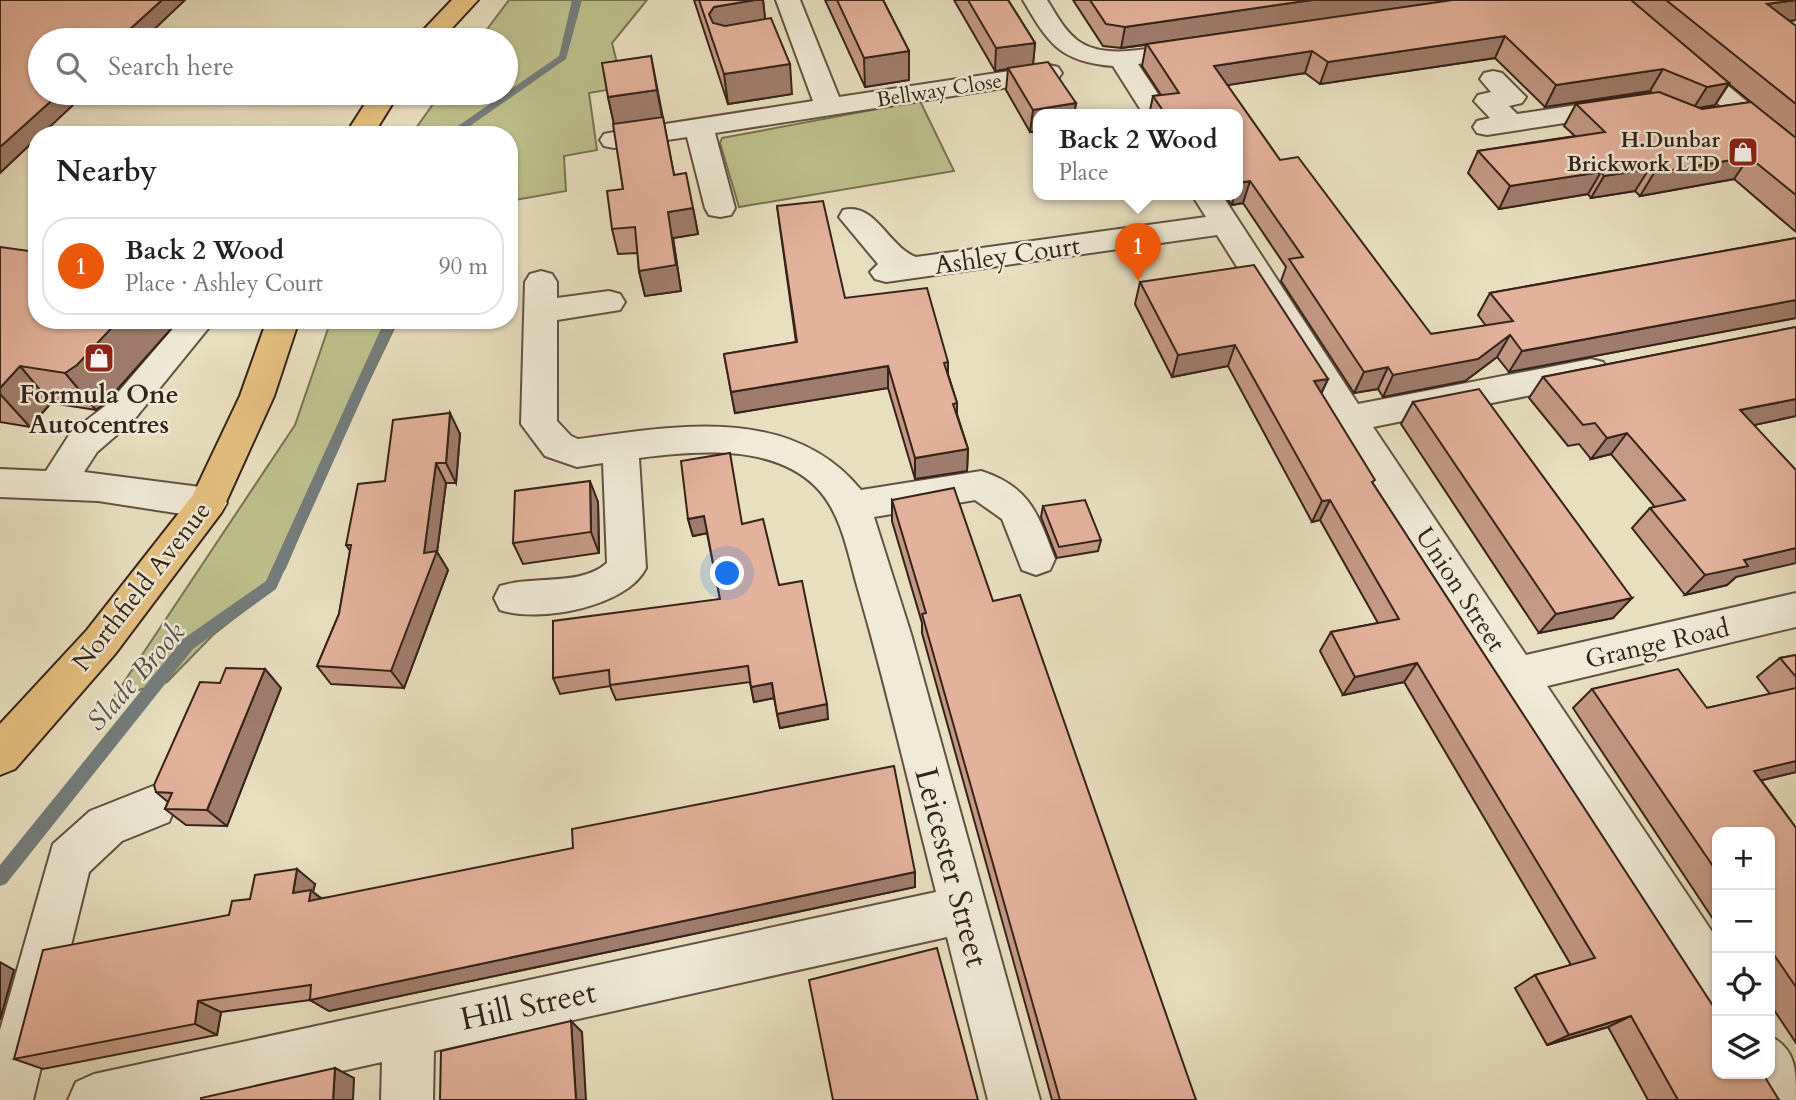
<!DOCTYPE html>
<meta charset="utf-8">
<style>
:root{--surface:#fff;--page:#f6f6f6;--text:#222;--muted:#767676;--line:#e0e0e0;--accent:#ea580c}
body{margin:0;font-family:Cardo,serif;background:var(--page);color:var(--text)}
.controls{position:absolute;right:21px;bottom:21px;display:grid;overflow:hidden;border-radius:14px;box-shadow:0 2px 5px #0004}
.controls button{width:63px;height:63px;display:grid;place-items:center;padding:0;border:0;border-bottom:2px solid var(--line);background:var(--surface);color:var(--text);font:35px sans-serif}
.you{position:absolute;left:728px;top:574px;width:24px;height:24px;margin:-18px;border:5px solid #fff;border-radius:50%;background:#1a73e8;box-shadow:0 0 0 10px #1a73e833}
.badge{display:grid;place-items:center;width:46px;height:46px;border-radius:50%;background:var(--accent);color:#fff;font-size:23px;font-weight:700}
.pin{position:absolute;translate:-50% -58px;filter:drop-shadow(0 2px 4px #0008)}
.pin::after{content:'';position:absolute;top:37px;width:24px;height:21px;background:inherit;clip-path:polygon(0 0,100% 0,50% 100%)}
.popup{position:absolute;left:1033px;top:109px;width:210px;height:91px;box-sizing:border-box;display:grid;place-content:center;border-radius:14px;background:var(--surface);filter:drop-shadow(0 2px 5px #0005);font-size:23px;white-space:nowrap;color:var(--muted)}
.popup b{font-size:26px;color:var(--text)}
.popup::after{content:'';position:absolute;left:50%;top:100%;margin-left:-14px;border:14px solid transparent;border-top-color:var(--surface)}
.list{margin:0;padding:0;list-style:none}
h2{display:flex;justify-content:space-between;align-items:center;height:91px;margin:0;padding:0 28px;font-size:30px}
h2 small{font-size:23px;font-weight:400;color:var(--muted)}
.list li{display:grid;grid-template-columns:46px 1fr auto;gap:21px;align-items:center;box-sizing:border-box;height:98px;margin:0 14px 14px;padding:0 14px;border:2px solid var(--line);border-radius:28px}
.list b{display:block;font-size:26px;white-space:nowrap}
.list p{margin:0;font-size:23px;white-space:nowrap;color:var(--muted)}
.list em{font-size:23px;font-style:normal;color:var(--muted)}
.icon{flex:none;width:38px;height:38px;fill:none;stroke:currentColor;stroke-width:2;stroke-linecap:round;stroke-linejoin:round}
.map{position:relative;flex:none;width:1796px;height:1100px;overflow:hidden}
.search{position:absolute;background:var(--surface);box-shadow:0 2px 5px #0004;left:28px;top:28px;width:490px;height:77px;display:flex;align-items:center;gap:18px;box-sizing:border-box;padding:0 24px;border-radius:38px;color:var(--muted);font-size:26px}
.panel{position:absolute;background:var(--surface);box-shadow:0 2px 5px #0004;left:28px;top:126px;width:490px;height:203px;border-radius:28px}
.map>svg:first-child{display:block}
</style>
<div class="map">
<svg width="1796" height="1100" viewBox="0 0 1796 1100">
<rect width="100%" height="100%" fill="#e8dfc0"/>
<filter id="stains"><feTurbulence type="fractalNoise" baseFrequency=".00286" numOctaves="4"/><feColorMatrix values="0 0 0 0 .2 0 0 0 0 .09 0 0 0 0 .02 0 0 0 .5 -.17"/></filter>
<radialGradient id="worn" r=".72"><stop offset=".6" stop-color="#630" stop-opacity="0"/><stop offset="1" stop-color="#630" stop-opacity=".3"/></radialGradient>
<!-- green -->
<g fill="#bec08d" stroke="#7a7253" stroke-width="2">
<path d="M509,0H647L612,43L623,87L589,93L597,150L564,156L566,191L509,201V135H411L441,93H506V40H479Z"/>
<path d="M920,101L954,171L739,207L720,143L722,138Z"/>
<path d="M331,320H398L332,457L285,568L265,594L213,635L167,682L114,697L295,425Z"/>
</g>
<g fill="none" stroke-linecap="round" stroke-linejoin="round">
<!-- stream -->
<g fill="#747d7c" fill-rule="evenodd">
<path d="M572,0H582L566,59L457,135H445L559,56Z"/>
<path d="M385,320H397L276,589L193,649L6,884L0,886V865L183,639L266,581Z"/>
</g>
<!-- minor casing -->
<g stroke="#625243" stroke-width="4">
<g id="minor">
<path d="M776,0H800L839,97L1049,65L1058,67L1062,73L1058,79L1049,81L715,133L735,208L731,215L720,217L709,215L705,208L687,137L614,148L604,146L600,140L604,134L614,132L813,101Z"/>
<path d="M1023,0H1047C1056,14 1064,30 1077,40C1107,63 1161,45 1195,40L1204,42L1208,48L1204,54L1195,56L1138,64L1172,115H1144L1113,66C1060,62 1048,43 1023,0Z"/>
<path d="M1597,0H1624L1796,142V165L1786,162Z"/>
<path d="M1493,71L1502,73L1526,97L1522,103L1509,106L1517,114L1623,98L1633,100L1637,106L1633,112L1623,114L1487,135L1477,133L1473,127L1477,121L1490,118L1474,101L1478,95L1491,92L1480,79L1484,73Z"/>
<path d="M1192,195H1222L1358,404L1591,359L1603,362L1608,371L1603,380L1591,383L1373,427L1526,655L1796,593V627L1547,686L1717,939V1007L1700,999L1217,235L886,282L875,279L870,272L878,264L839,217L843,210C876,202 888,247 916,257L1206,217Z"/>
<path d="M541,271L552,274L557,282V298L609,291L620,294L625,302L620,310L557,320V421L571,436L578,439C675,426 791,404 861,490L981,471C1031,487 1038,515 1055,559L1050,570L1036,575L1022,570L1002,519L975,500L874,517L911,634L1040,1100H988L947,937L434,1051L433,1100H381L382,1062L212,1100H68L76,1082L94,1074L936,892C910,791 887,689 858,589C848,555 842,513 816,487C772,443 695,451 639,458L646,568C627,607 539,623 500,610L494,598L500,586C533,575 580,587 607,563L603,463L577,467L545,456L521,424L525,282L530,274Z"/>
<path d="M180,320H215L133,421L97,452L84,472L208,488L221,493L227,503L221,513L208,518L98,501L0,497V469L46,471L71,432L109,403Z"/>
<path d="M153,786L169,792L175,807L169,822L122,841L89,872L33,1100H0V1030L53,844L90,811Z"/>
<path d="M1770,1036C1796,1050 1796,1068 1796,1100H1765L1749,1074H1770Z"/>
</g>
</g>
<!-- major casing -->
<g stroke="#362319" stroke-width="4">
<g id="major">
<path d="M452,0H478L441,40H414Z"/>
<path d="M372,93H399L373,135H345Z"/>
<path d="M267,320H299L274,396L221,513L115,654L15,769L0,775V724L87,630L193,495L240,396Z"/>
</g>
</g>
<!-- minor -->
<use href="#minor" fill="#f0ead6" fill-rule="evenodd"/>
<!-- major -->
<use href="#major" fill="#e4c080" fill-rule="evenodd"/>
</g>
<!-- wall -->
<g fill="#c39986" stroke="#362319" stroke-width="2" fill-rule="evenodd">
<path d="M694,0H763L765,19L792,94L728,104Z"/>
<path d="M825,0H883L909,51V80L865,87Z"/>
<path d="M954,0H1008L1035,43L1033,64L1076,103L1074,115H1038V131L1030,132L1006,90L1008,69L995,71Z"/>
<path d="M1073,0H1796V20L1789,21L1796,26V232L1734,179L1640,196L1635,191L1591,198L1588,194L1499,209L1468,173L1478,151L1575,136L1564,126L1576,104L1652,93L1650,91L1545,107L1495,58L1320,84L1305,73L1227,85L1280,160L1431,334L1486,326L1478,315L1490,293L1796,238V318L1509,372L1497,357L1465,381L1383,397L1378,389L1354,393L1281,281L1286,267L1243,203L1232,205L1224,195H1238V115H1149L1153,96L1161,95L1142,66L1146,45L1121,48L1103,46ZM1729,84L1751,102L1702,109L1699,108L1715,105Z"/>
<path d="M651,56L674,175L693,208L698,234L673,238L681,291L645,296L639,271L638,253L618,254L612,229L623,189L614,124L608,97Z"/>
<path d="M777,206L845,298L948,362V374L957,403V414L968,449L967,471L915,479L888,388L735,413L724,354L796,342Z"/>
<path d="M0,247L37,320H179L107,401L96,410L51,403L30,427L0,422Z"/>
<path d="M1140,282L1328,379L1321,394L1373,484L1717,1013L1779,1100H1648L1608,1027L1547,1045L1515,988L1535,975L1571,965L1404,682L1343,695L1320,651L1331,632L1378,623L1320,520L1312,522L1228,366L1172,377L1135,304Z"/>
<path d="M1796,327V416L1754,425L1736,577L1727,585L1685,595L1632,528L1650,508L1655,507L1611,454L1591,459L1579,444L1568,446L1529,398L1543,377Z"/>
<path d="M1413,402L1613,618L1539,633L1401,424Z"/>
<path d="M460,434L456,483H446L437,552L448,570L404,688L331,684L317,666L339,614L350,551L346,545L385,481Z"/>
<path d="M892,500L993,601L1196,1100H1052L922,633V623L892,521Z"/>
<path d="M598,502L599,553L523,564L513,543Z"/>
<path d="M1043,506L1101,540L1098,551L1057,558L1041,517Z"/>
<path d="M688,519L742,524L779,585L828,719L780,728L774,698L754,702L750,682L616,700L610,686L560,694L553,678L720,599L707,533L693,536Z"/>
<path d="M1796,655V772L1761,780L1796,828V1043L1770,1004V832H1717V925L1573,708L1592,689L1707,708L1770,694L1757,677L1780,658Z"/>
<path d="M281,688L227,826L186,825L165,809L168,802L156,792Z"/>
<path d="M915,872V887L329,1011L310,1000L221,1012L217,1035L43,1069L14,1059L229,915L250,899L315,884L313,892L321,898Z"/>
</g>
<!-- shaded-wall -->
<g fill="#9f7d6d" stroke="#362319" stroke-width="2">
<path d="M162,0H185L143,40H118Z"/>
<path d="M755,0H763L766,28L712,39L709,14L714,7Z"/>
<path d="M1312,0H1456L1121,48L1125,27Z"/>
<path d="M1796,0V20L1753,26L1767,4Z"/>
<path d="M1505,36L1495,58L1320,84L1328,62Z"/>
<path d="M1035,43L1033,65L995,71L996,48Z"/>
<path d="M909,51V80L865,87L864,58Z"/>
<path d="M1312,51L1305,73L1209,88L1214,66Z"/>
<path d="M790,64L792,94L728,104L724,74Z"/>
<path d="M1663,69L1650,91L1545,107L1556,85Z"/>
<path d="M1729,83L1715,105L1693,109L1707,87Z"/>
<path d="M657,90L663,122L615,129L608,97Z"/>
<path d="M60,93H86L41,135H37V138L0,173V147Z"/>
<path d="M1076,103L1074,115H1038V131L1030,132L1033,110Z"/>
<path d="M1749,157L1734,179L1640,196L1654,173Z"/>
<path d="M1649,169L1635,191L1591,198L1604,176Z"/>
<path d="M1601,172L1588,194L1499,209L1510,186Z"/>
<path d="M1250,181L1243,203L1232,205L1234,195H1238V183Z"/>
<path d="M693,208L698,234L673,238L681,291L645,296L639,271L668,212Z"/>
<path d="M1796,300V318L1509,372L1522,351Z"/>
<path d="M119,320H179L107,401L96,410L65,373Z"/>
<path d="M1510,335L1497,357L1465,381L1383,397L1393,375Z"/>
<path d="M1235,345L1228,366L1172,377L1178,355Z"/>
<path d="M20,366L51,403L30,427L0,394V388Z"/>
<path d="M888,366V388L735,413L731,392Z"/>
<path d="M1388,367L1378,389L1354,393L1364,372Z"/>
<path d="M1328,379L1318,400L1314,381Z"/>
<path d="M1796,399V416L1722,432L1740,410Z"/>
<path d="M450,413L460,434L456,483L446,463Z"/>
<path d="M1627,433L1611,454L1591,459L1607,438Z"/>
<path d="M968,449L967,471L915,479V458Z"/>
<path d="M436,463L446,483L437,552L448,570L404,688L391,671L424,553Z"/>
<path d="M590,481L598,502L599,553L591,532Z"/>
<path d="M1330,500L1320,520L1312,522L1322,501Z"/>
<path d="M704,516L708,533L693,536L688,519Z"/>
<path d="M1796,548V563L1736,577L1727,585L1685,595L1705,575L1744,560Z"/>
<path d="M1632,598L1613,618L1539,633L1556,614Z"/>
<path d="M1417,663L1404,682L1343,695L1355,677Z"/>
<path d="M265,669L281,688L227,826L207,810Z"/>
<path d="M772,683L774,698L754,702L751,687Z"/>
<path d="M827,704L828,719L780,728L777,714Z"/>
<path d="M1796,761V772L1730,788L1754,771Z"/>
<path d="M297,869L315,884L313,892L328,904L327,915L293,893Z"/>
<path d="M915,872V887L329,1011L310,1000Z"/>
<path d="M0,962L14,970L0,1020Z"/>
<path d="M198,1001L221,1012L217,1035L195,1024Z"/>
<path d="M1631,1016L1608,1027L1547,1045L1569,1035Z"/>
<path d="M571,1021L582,1032L586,1100H576Z"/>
<path d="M335,1068L354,1078L353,1100H333Z"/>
</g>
<!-- building -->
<g fill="#e3b29c" stroke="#362319" stroke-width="2">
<path d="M0,0H162L118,40H40V93H60L0,147Z"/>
<path d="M699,0H755L714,7L709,14L713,23L725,26L771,18L790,64L724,74Z"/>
<path d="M837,0H883L909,51L864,58Z"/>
<path d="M968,0H1008L1035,43L996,48Z"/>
<path d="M1090,0H1312L1125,27L1106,24Z"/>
<path d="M1453,0H1631L1729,83L1707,87L1663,69L1556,85L1505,36L1328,62L1312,51L1214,66L1280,160L1298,157L1431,334L1513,321L1490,293L1796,238V300L1522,351L1510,335L1478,359L1393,375L1388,367L1364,372L1289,259L1303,257L1250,181L1238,183V115H1166L1153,96L1179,93L1147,44Z"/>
<path d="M1666,0H1796L1767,4L1796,26V104Z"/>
<path d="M651,56L657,90L608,97L602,63Z"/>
<path d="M1048,62L1076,103L1033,110L1008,68Z"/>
<path d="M1659,92L1702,109L1751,102L1796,138V195L1749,157L1654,173L1649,169L1604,176L1601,172L1510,186L1478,151L1605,132L1576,104Z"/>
<path d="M663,117L674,175L686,173L693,208L668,212L676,265L639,271L635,227L612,229L607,191L623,189L613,124Z"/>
<path d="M823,201L845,298L927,288L948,362L944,363L957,403L953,404L968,449L915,458L888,366L731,392L724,354L797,342L777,206Z"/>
<path d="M0,247L36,252L37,251V320H119L77,365L65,373L20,366L0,388Z"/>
<path d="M1254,265L1328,379L1314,381L1375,480L1372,482L1717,1012V1074H1763L1779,1100H1678L1631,1016L1569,1035L1535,975L1595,958L1417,663L1355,677L1331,632L1399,619L1330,500L1322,501L1235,345L1178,355L1140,282Z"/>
<path d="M1796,327V399L1740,410L1796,470V548L1744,560L1748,566L1705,575L1650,508L1685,500L1627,433L1607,438L1595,423L1583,425L1543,377Z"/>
<path d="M1479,389L1632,598L1556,614L1413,402Z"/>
<path d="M450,413L446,463H436L424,553L437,551L391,671L317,666L339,614L351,545H346L358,484L385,481L393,420Z"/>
<path d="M730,453L742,524L763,519L779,585L802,581L827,704L777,714L772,683L751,687L748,666L610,685L609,670L553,678V621L720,599L704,516L688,519L681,461Z"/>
<path d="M590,481L591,532L513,543L515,491Z"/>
<path d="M954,488L993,601L1020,595L1196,1100H1060L922,614L926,613L892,500Z"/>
<path d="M1085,500L1101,540L1059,547L1043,506Z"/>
<path d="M1796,655V677L1780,658Z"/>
<path d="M226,668L265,669L207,810L165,809L172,793L156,792L154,785L200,682L220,683Z"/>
<path d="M1678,669L1707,708L1796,688V761L1754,771L1796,828V987L1770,949V832H1717V872L1592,689Z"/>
<path d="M894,766L915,872L310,1000L311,985L198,1001L195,1024L14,1059L43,950L229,915L232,901L250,899L255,875L297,869L293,893L311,890L309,901L573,848L572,829Z"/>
<path d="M937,948L978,1100H833L809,980Z"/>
<path d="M571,1021L576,1100H440L441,1051Z"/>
<path d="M335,1068L333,1100H201V1098Z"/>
</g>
<!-- icons -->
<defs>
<g id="shop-square" transform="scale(1.575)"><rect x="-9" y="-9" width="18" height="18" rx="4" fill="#8f2418" stroke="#f0ead6"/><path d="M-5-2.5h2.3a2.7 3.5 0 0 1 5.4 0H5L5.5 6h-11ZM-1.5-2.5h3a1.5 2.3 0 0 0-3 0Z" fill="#fff"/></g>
</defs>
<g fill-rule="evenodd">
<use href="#shop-square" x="1743" y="152"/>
<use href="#shop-square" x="99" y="358"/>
</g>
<g text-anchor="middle" stroke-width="5" stroke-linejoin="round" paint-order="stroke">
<!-- far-street labels -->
<g font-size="21" fill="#362319" stroke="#f0ead6">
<text transform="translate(939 90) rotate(-9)" y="7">Bellway Close</text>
</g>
<!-- far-poi labels -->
<g font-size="21" font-weight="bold" fill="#362319" stroke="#f0ead6" text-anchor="end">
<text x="1720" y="147">H.Dunbar<tspan x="1720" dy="24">Brickwork LTD</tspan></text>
</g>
<!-- street labels -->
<g font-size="26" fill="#362319" stroke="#f0ead6">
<text transform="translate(1007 255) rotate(-8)" y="9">Ashley Court</text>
<text transform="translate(141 586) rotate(-52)" y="9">Northfield Avenue</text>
<text transform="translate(1461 589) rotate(57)" y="9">Union Street</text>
<text transform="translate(1657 643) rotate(-13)" y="9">Grange Road</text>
</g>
<!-- poi labels -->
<g font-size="26" font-weight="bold" fill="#362319" stroke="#f0ead6">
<text x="99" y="403">Formula One<tspan x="99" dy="30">Autocentres</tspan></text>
</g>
<!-- water labels -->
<g font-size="28" font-style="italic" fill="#55504b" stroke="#f0ead6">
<text transform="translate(135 676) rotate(-49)" y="10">Slade Brook</text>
</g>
<!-- near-street labels -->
<g font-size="32" fill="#362319" stroke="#f0ead6">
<text transform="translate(952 867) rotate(75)" y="11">Leicester Street</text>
<text transform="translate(528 1005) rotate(-12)" y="11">Hill Street</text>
</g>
</g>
<rect width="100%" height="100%" filter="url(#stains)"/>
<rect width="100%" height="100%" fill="url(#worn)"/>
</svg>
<div class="controls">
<button>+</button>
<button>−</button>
<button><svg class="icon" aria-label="locate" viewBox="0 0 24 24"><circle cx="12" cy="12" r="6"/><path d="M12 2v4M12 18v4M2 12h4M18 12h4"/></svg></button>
<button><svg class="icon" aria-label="layers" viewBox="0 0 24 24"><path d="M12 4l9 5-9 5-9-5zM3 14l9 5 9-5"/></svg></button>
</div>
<div class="you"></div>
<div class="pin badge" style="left:1138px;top:281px">1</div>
<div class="popup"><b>Back 2 Wood</b>Place</div>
<div class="search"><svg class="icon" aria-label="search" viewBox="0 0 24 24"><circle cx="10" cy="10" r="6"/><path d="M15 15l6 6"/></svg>Search here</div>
<section class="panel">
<h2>Nearby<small></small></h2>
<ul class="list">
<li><span class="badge">1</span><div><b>Back 2 Wood</b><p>Place · Ashley Court</p></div><em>90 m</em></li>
</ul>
</section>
</div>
